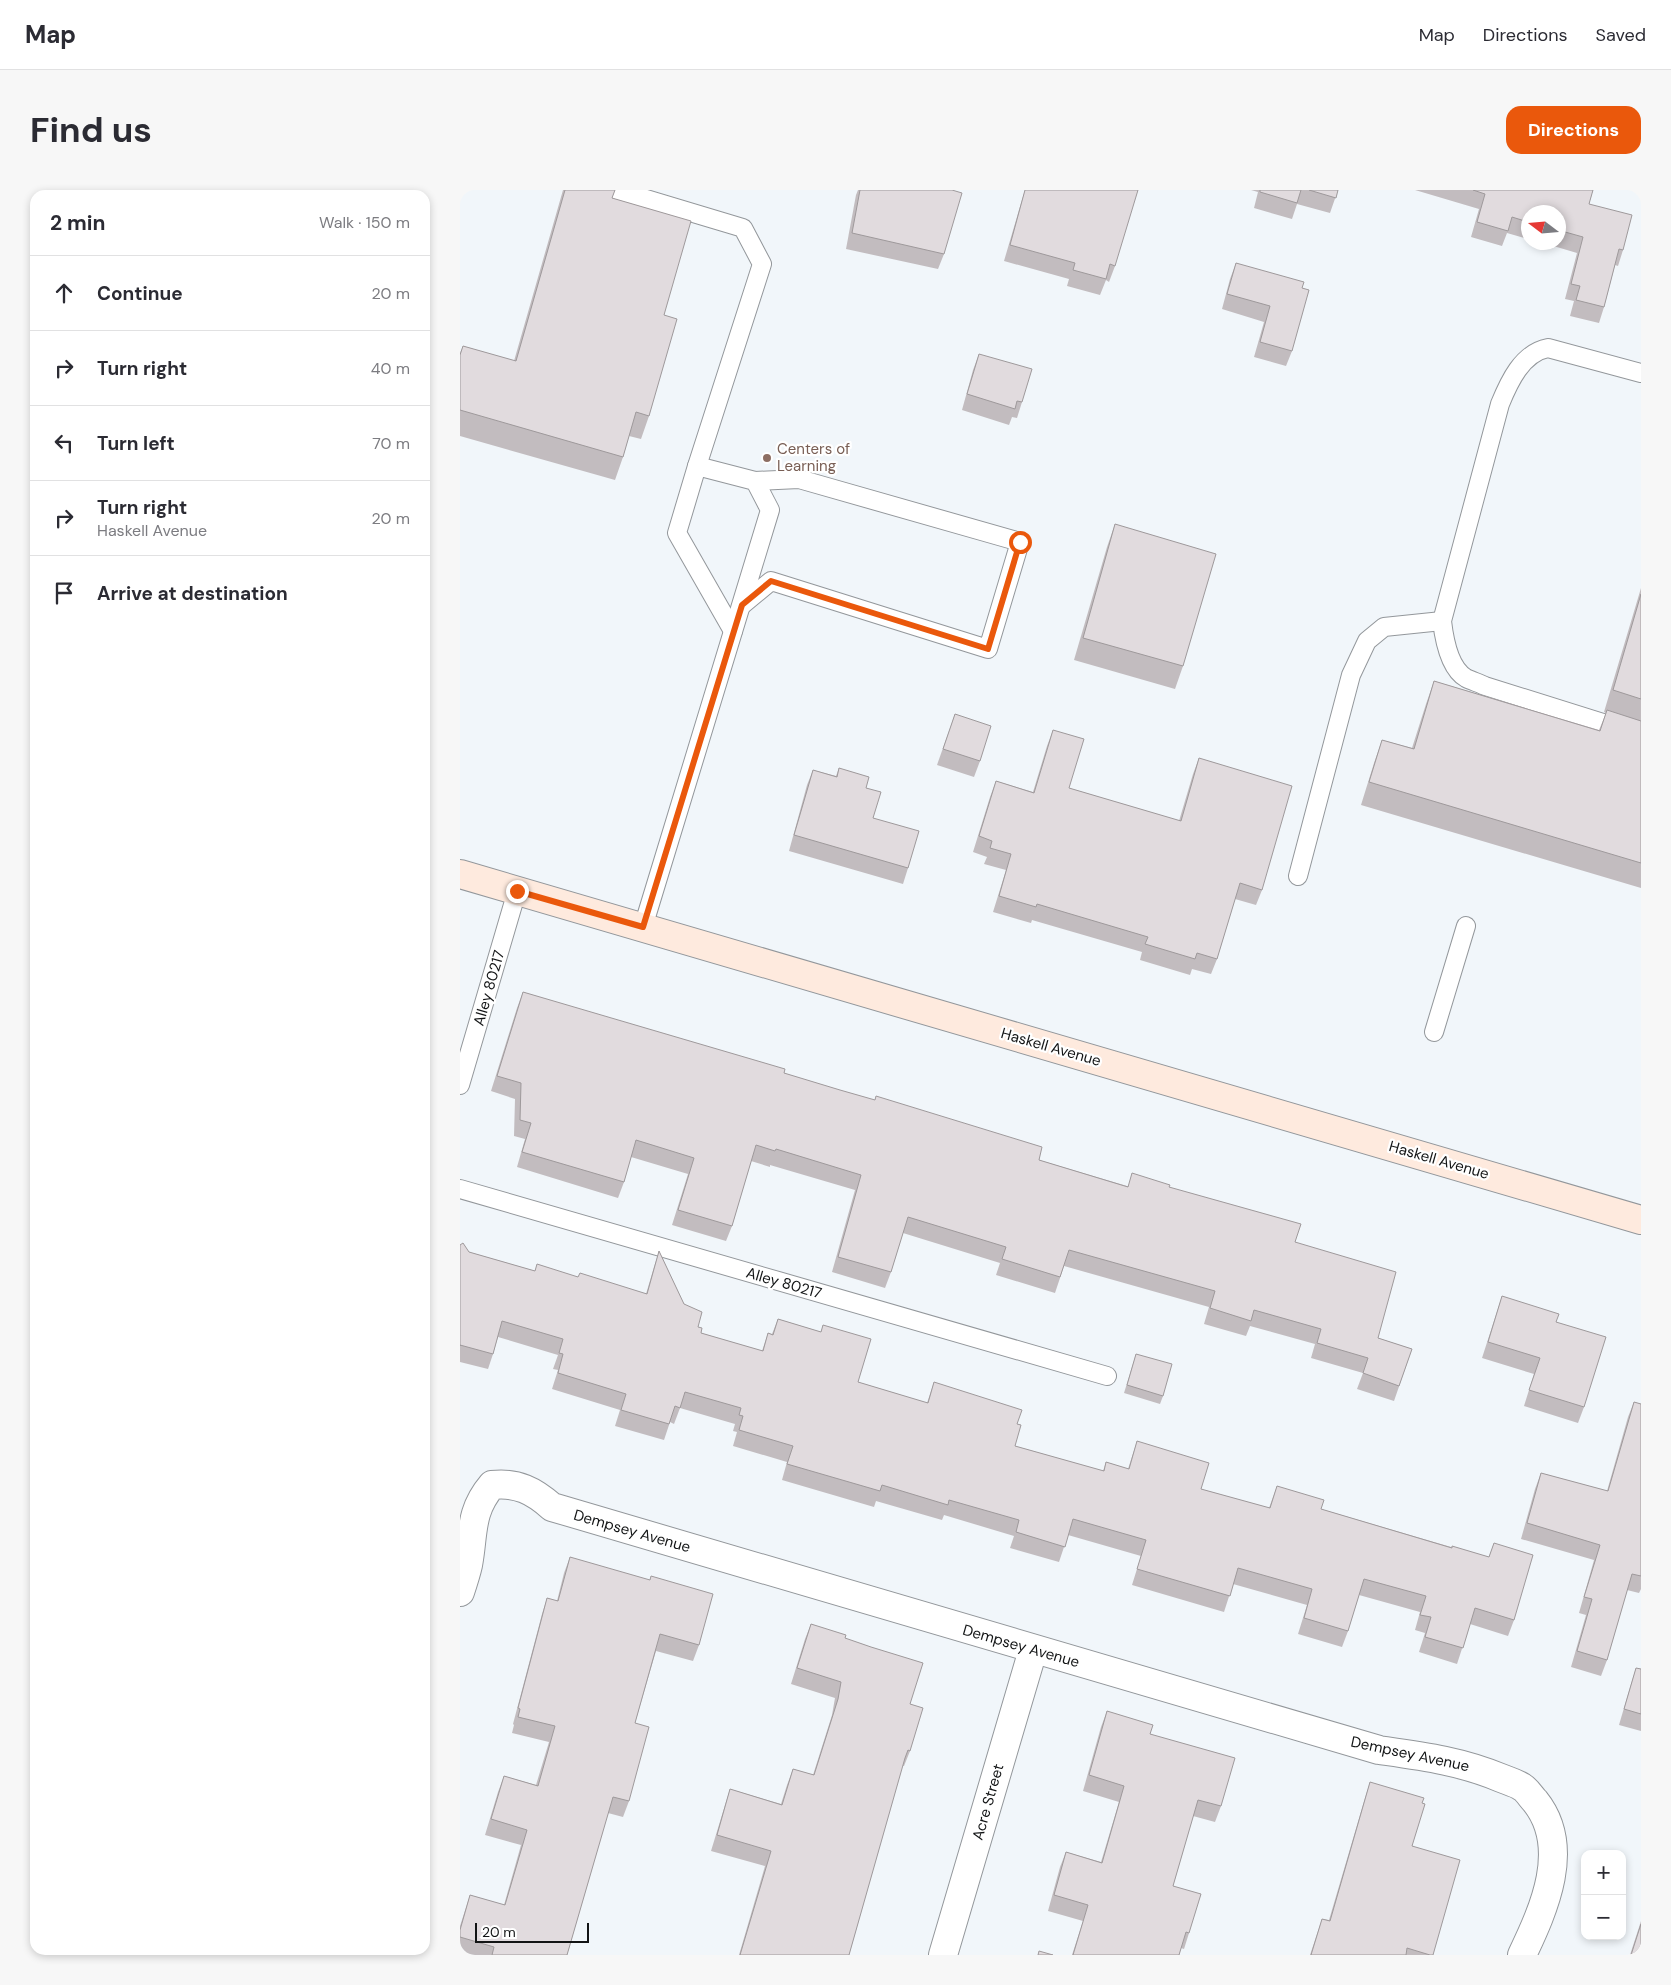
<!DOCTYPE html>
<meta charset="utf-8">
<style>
:root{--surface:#fff;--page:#f7f7f7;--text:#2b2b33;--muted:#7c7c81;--line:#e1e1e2;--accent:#ea580c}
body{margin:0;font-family:"DM Sans",sans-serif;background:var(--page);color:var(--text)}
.controls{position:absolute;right:15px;bottom:15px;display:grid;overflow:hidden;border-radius:10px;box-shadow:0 2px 8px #0003}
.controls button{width:45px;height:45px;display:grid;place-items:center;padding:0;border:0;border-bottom:1px solid var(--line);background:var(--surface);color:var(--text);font:25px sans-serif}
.compass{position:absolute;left:1061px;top:15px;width:45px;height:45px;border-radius:50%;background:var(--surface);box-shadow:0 2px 8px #0003;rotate:286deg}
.scale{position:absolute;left:15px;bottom:12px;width:114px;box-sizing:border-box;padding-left:5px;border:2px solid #121415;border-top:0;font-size:14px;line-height:18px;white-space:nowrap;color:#121415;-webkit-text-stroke:4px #fff;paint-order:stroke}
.stop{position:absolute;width:15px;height:15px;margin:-11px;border:4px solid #ea580c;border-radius:50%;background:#fff}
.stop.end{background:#ea580c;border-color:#fff;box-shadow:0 1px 5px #0008}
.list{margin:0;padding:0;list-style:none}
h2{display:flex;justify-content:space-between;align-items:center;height:65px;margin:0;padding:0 20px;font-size:21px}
h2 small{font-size:16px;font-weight:400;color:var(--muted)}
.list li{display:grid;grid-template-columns:32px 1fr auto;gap:15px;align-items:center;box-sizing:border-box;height:75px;padding:0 20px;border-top:1px solid var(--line)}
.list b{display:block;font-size:19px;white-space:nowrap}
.list p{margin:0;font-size:16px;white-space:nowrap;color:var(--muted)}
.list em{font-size:16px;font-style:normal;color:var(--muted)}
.icon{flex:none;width:28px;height:28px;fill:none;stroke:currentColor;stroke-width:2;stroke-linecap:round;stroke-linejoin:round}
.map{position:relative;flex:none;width:1181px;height:1765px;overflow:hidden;border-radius:15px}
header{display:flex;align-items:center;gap:30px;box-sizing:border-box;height:70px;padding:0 25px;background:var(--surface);border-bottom:1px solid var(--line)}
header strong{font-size:24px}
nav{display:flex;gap:28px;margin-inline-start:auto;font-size:18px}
.intro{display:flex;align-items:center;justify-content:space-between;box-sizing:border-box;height:120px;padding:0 30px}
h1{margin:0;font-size:35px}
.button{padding:12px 22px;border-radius:15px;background:var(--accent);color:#fff;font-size:18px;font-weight:700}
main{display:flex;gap:30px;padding:0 30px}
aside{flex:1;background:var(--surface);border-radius:15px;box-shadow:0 2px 8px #0003}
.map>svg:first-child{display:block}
</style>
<header>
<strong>Map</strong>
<nav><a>Map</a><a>Directions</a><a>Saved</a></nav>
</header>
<div class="intro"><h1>Find us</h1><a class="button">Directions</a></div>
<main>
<aside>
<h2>2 min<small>Walk · 150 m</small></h2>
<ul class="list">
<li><svg class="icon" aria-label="ahead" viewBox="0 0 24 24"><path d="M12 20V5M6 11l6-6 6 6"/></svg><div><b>Continue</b></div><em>20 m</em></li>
<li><svg class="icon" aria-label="right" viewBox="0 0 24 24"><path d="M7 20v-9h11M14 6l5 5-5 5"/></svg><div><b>Turn right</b></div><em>40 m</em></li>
<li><svg class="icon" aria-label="left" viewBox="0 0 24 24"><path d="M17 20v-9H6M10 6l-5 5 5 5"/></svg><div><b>Turn left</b></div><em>70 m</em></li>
<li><svg class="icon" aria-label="right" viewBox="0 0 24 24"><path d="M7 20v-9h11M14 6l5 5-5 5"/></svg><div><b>Turn right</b><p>Haskell Avenue</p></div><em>20 m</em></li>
<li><svg class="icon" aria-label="arrive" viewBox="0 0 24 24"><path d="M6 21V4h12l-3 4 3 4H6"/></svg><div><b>Arrive at destination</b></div></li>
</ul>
</aside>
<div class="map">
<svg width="1181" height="1765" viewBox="0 0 1181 1765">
<rect width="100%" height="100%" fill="#f1f6fa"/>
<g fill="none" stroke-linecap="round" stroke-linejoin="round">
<!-- service casing -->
<g stroke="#93979b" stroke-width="20">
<g id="service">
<path d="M156,0L283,38L302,74L237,276L295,291L310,320L183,737"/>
<path d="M1181,183L1088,158C1062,163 1049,192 1040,214L982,431C984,448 989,478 1006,488C1012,491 1019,493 1025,496L1181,545"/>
<path d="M237,276L217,343L273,441"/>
<path d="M282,415L311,391L528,459L560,352L339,289L295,291"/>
<path d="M838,686L891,485L907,451L924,437L982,431"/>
<path d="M974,842L1006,736"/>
<path d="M0,895L57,701"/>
<path d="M0,999L647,1186"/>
</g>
</g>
<!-- minor casing -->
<g stroke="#93979b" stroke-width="30">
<g id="minor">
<path d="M0,1402C3,1393 6,1384 8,1375C14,1344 9,1322 32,1295C57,1292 74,1301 92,1317L919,1560C961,1566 1001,1571 1041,1588C1048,1591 1056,1593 1062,1597C1067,1600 1071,1607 1075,1611C1112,1657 1084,1719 1062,1765"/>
<path d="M483,1765L573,1460"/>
</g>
</g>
<!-- secondary casing -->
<g stroke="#93979b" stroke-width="30">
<path id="secondary" d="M0,684L1181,1030"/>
</g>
<!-- service -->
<use href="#service" stroke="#fff" stroke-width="18"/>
<!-- minor -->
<use href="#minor" stroke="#fff" stroke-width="28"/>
<!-- secondary -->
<use href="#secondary" stroke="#feeade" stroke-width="28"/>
</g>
<!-- wall -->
<g fill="#c2bcbf">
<path d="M103,0H155L152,8L204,125L189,226L181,249L169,246L163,267L155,290L0,246V163L3,156L54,171Z"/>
<path d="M398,0H492L484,64L478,79L386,59L396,5Z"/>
<path d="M565,0L655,76L649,92L646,90L640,105L607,96L609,89L544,71L561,13Z"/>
<path d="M791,0H878L870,23L837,14L832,29L794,18L798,2Z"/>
<path d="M955,0H1133L1129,14L1163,60L1158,76L1155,75L1144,117L1139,133L1110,126L1114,111L1105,109L1117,63L1080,52H1098V22H1068V49L1047,43L1042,56L1011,47L1019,19Z"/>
<path d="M776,73L842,98L832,161L826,176L794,167L804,132L762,119L770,89Z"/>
<path d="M519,164L562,212L557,228L552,227L549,235L502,220L513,180Z"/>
<path d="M655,334L723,476L715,499L614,470L647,357Z"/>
<path d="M1181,398V698L901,615L914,573L922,550L952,558L966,514L974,491L1139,540L1146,523L1144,522Z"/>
<path d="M495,524L520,571L514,587L477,575Z"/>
<path d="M593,540L609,598L719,631L733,584L739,568L802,700L796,715L775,709L757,769L751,784L732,779L730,785L680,770L682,762L572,730L571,733L533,722L546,680L524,674L527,667L513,662L530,607L536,591L573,602L587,556Z"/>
<path d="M379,578L406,598L413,628L448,678L443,694L329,661L347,595L353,580L376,586Z"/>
<path d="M63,802L324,883L579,970L667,996L709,997L835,1052L918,1148L952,1159L934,1211L897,1199L903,1183L851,1168L855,1154L790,1136L786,1146L744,1134L749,1117L604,1076L595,1103L536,1085L540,1073L443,1043L431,1082L425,1098L372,1082L395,1000L310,975V977L291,971L272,1036L266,1051L212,1035L228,984L171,967L164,992L158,1008L57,977L65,949L54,946L55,909L31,901L57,818Z"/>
<path d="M0,1055L9,1062L75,1081L118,1087L186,1104L194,1077L199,1061L224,1114L241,1143L302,1161L308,1143L312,1144L318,1129L361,1142L363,1135L398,1192L467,1213L474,1192L557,1234L555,1256L643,1281L646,1272L668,1279L677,1251L741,1299L809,1318L817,1296L861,1319L991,1357L1029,1367L1034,1353L1054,1430L1048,1446L1010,1434L997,1474L959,1462L965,1443L955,1440L960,1422L899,1405L888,1441L882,1457L838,1444L847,1415L773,1394L764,1422L672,1395L681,1366L608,1345L599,1372L550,1358L554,1346L484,1325L482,1330L416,1311L414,1317L322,1290L327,1272L273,1256L277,1242L273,1241L275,1234L220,1218L214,1234L210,1232L204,1250L155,1236L160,1220L92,1199L98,1180L93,1179L98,1165L38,1147L33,1164L28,1179L0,1172Z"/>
<path d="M1042,1106L1096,1132L1124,1217L1118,1233L1064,1216L1074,1184L1022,1168Z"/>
<path d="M676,1164L703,1206L700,1214L664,1203Z"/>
<path d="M1174,1212L1181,1214V1399L1179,1403L1167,1400L1147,1470L1141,1486L1111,1477L1126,1425L1119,1423L1134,1370L1061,1349L1075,1299L1081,1283L1147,1301L1168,1227Z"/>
<path d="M110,1367L239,1455L233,1471L196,1461L175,1533L169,1611L163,1627L148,1623L107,1765H0V1736L10,1705L44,1715L61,1655L25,1645L38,1602L44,1586L76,1595L89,1552L52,1543L54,1535L53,1534L82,1424L87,1408L97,1411L104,1383Z"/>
<path d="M351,1434L385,1448L450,1514V1561L444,1576H442L389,1765H279L305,1676L251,1661L265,1615L270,1599L321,1614L327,1595L333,1579L353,1585L372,1525L375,1508L331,1494L345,1449Z"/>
<path d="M1176,1478L1181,1479V1541L1159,1535L1171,1494Z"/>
<path d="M647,1521L690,1544L761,1616L755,1632L733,1626L713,1696L729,1743L724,1759L721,1758L719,1765H612L623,1731L588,1721L600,1677L606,1662L641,1672L659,1612L623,1601L641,1537Z"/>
<path d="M910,1592L952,1656L973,1765H850L862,1729L869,1730L905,1608Z"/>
<path d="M1181,1731V1765H1170Z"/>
</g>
<!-- building -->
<g fill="#e1dbde" stroke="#9e999b">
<path d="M105,0H155L152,8L231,31L204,125L217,129L189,226L176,222L163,267L0,220V165L3,156L56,171Z"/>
<path d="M400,0H492L502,3L484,64L392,43Z"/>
<path d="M565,0H678L655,76L650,74L646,89L613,80L615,73L550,55Z"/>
<path d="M800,0H841L837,13L800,2Z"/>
<path d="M849,0H878L876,8Z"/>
<path d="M1013,0H1133L1129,14L1172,25L1163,60L1159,59L1144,117L1116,110L1120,96L1111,94L1123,47L1098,40V22H1068V32L1052,27L1048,41L1017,32L1025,4Z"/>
<path d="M776,73L844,92L842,98L849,100L832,161L800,152L810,116L767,104Z"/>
<path d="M519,164L572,179L562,212L557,211L555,219L507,204Z"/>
<path d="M655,334L756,364L723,476L623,448Z"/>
<path d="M1181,404V509L1153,500Z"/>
<path d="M974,491L1140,541L1147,520L1181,531V673L909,592L922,550L954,559Z"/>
<path d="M495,524L531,536L520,571L483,559Z"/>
<path d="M593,540L624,549L609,598L721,631L739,568L832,596L802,700L780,693L757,769L737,763L735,769L685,754L688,747L577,714L576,717L539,706L551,664L530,658L532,651L519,646L536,591L574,603Z"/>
<path d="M379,578L409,587L406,598L421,602L413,628L459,641L448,678L334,645L353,580L377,587Z"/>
<path d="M63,802L325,879L324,883L380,900L415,910L416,906L582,957L579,970L668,997L672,983L710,995L709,997L841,1034L835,1052L936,1082L918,1148L952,1159L939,1196L903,1183L908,1168L857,1153L861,1139L794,1120L791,1131L750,1118L755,1101L609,1060L600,1087L542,1069L546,1057L448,1027L431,1082L378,1067L401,985L316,959L315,961L296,955L272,1036L218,1020L234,968L176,950L164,992L62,962L71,933L60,930L61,893L37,886Z"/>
<path d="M3,1053L9,1062L75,1081L77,1074L118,1087L120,1083L187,1104L199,1061L224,1114L242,1122L238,1137L242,1138L241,1143L303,1161L308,1143L313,1145L318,1129L361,1142L363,1135L411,1149L398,1192L468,1213L474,1192L562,1220L557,1234L561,1235L555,1256L644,1281L646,1272L669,1279L677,1251L749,1273L741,1299L810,1318L817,1296L864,1310L861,1319L992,1358V1356L1029,1367L1034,1353L1073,1365L1054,1430L1015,1418L1003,1458L965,1447L971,1427L960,1425L966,1406L904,1389L888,1441L844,1428L852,1399L778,1378L770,1406L677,1379L686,1350L613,1329L605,1357L556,1342L559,1330L489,1310L488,1315L422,1295L420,1301L327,1274L333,1256L279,1240L283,1226L279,1225L281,1218L225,1202L220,1218L215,1216L209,1234L161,1220L166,1204L98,1183L103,1164L99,1163L103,1149L42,1131L33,1164L0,1155V1156V1055Z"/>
<path d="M1042,1106L1099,1124L1096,1132L1146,1147L1124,1217L1069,1200L1080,1168L1028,1152Z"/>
<path d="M676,1164L712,1174L703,1206L667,1195Z"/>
<path d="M1174,1212L1181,1214V1386L1172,1384L1147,1470L1117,1461L1132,1409L1124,1407L1140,1355L1067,1333L1081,1283L1148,1301Z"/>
<path d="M110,1367L190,1390L191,1386L253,1404L239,1455L200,1444L175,1533L189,1537L169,1611L153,1607L107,1765H32L34,1757L0,1747V1740L10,1705L45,1715L67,1640L31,1629L44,1586L78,1596L95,1536L58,1527L60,1519L58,1518L87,1408L98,1411Z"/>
<path d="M351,1434L386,1445L385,1448L411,1457L463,1473L450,1514L463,1518L450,1561L448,1560L445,1568L389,1765H280L311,1661L257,1645L270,1599L322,1615L333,1579L354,1585L378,1509L381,1492L337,1478Z"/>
<path d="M1176,1478L1181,1479V1524L1164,1519Z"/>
<path d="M647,1521L693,1535L690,1544L775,1568L761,1616L738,1610L713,1696L741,1704L729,1743L726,1742L719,1765H613L628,1715L594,1705L606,1662L642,1673L664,1596L629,1585Z"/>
<path d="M910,1592L964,1608L962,1613L965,1614L952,1656L1000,1670L973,1765H970L947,1758L946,1765H851L862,1729L870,1731Z"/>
<path d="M1181,1734V1765H1171Z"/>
<path d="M579,1761L593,1765H578Z"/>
</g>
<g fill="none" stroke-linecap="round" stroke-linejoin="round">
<!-- route -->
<path stroke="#ea580c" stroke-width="6" d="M57,701L183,737L282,415L311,391L528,459L560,352"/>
</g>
<!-- markers -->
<circle fill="#8d6e63" stroke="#fff" stroke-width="2" cx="307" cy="268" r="5"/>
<g text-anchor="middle" stroke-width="4.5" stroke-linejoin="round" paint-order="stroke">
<!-- education labels -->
<g font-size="15" fill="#785e54" stroke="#fff" text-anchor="start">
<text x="317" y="264">Centers of<tspan x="317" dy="17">Learning</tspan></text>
</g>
<!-- street labels -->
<g font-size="15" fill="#121415" stroke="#fff">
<text transform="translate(29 798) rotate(-74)" y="5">Alley 80217</text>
<text transform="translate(591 857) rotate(16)" y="5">Haskell Avenue</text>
<text transform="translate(979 970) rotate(16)" y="5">Haskell Avenue</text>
<text transform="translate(324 1093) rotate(16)" y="5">Alley 80217</text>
<text transform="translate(172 1341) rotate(16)" y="5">Dempsey Avenue</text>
<text transform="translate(561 1456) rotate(16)" y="5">Dempsey Avenue</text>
<text transform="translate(950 1564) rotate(12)" y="5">Dempsey Avenue</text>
<text transform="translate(528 1612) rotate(-74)" y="5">Acre Street</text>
</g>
</g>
</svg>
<div class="controls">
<button>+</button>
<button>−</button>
</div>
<svg class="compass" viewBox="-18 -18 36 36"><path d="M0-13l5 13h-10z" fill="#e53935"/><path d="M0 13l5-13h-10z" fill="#7c7c81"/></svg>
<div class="scale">20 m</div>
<div class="stop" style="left:560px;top:352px"></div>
<div class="stop end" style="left:57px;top:701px"></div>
</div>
</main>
